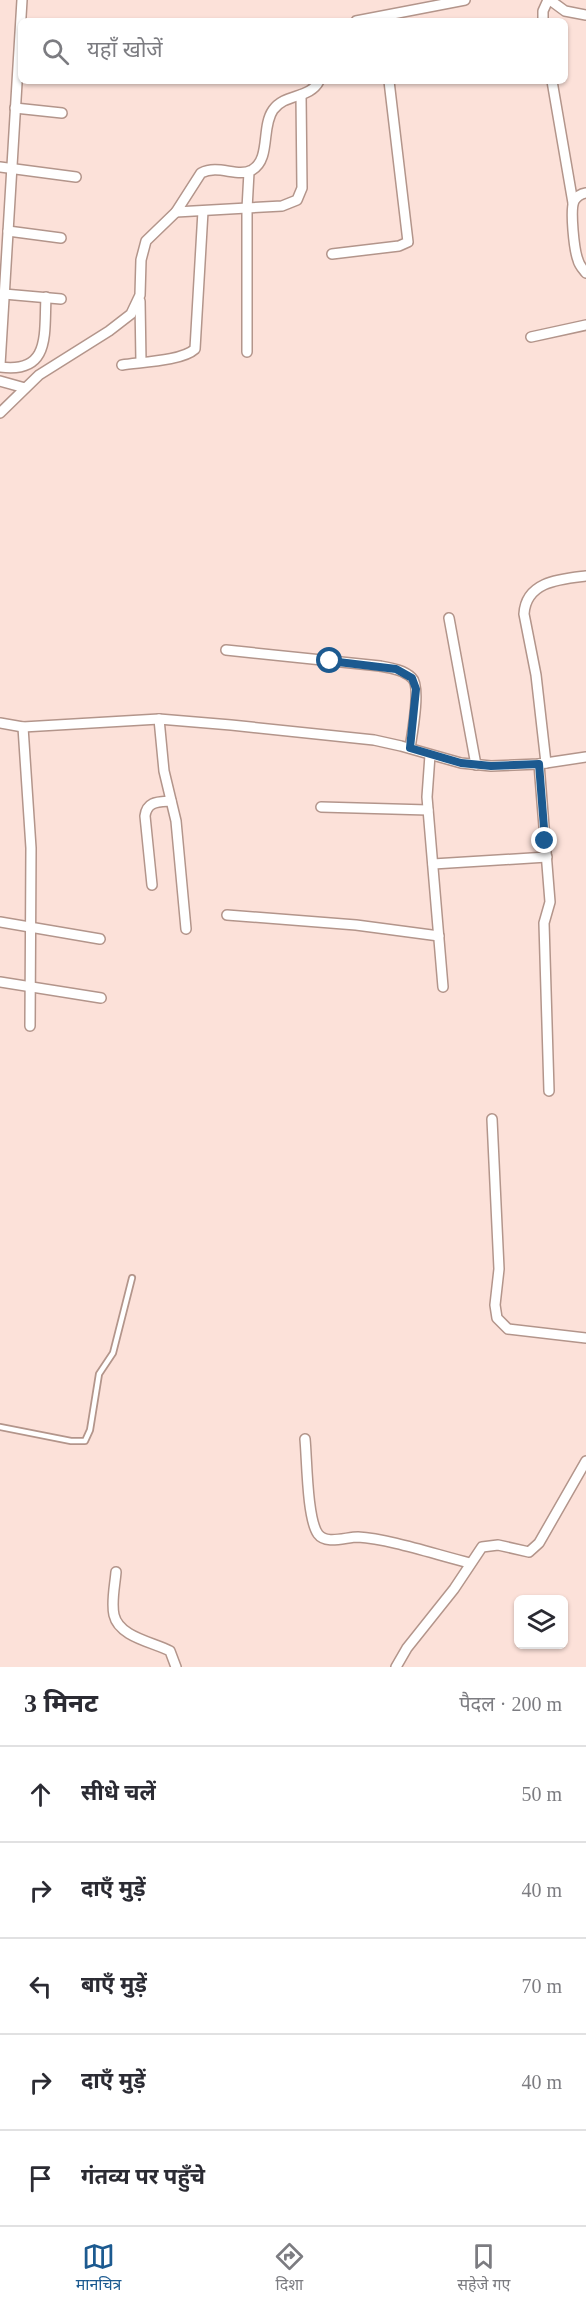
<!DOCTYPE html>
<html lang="hi">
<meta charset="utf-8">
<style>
:root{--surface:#fff;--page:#f7f7f7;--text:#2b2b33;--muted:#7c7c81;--line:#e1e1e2;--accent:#1c5a90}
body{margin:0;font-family:"Times New Roman","Noto Sans Devanagari",serif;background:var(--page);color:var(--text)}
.controls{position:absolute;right:18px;bottom:18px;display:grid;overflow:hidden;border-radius:9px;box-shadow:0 2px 4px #0004}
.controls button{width:54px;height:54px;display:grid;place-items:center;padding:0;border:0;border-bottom:2px solid var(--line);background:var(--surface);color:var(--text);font:30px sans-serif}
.stop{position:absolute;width:18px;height:18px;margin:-14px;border:4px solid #1c5a90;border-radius:50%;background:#fff}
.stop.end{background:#1c5a90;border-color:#fff;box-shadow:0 2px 6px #0008}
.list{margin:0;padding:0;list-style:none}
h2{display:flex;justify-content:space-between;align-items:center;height:78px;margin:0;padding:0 24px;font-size:26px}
h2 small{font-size:20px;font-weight:400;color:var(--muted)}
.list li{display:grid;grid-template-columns:39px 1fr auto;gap:18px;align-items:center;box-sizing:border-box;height:96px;padding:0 24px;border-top:2px solid var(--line)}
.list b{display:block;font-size:22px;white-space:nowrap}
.list em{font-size:20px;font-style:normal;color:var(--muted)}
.icon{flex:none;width:33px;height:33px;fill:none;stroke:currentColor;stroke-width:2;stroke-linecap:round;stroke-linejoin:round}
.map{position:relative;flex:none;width:586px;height:1667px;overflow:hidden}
.search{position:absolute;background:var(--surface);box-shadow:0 2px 4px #0004;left:18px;right:18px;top:18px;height:66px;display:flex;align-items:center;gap:15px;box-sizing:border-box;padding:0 21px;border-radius:9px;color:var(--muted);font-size:22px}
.sheet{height:558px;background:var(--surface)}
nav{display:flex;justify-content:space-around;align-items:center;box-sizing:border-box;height:84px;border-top:2px solid var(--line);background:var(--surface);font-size:16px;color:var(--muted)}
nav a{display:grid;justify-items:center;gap:3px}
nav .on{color:var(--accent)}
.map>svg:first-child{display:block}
</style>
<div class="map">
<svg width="586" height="1667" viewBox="0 0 586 1667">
<rect width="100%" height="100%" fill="#fce1d9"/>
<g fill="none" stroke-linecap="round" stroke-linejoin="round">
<!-- service casing -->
<g stroke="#b3958b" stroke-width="8">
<path id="service" d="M0,1427L71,1441H85L90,1430L99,1374L113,1353L132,1278"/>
</g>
<!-- minor casing -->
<g stroke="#b3958b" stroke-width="12">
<g id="minor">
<path d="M550,0L565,11L586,15"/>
<path d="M356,21L465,0"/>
<path d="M543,21V11L548,0"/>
<path d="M552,81L573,203"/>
<path d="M15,108L62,113"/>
<path d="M0,167L76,177"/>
<path d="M586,193C580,194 577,196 574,201C570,210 574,250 578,260C579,265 583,269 586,273"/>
<path d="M176,212L282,206L297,200L302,188L301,95"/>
<path d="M8,231L61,238"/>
<path d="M332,254L399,246L408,242L389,81"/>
<path d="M4,294L61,299"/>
<path d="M140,301L141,362"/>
<path d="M531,337L586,325"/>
<path d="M247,352V209L249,172"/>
<path d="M0,365L22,0"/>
<path d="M122,365C141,362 182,361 195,349L203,211"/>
<path d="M0,367C51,374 44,334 46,297"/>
<path d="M0,381L25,388"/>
<path d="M0,413L39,375L109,331L131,314L140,295L141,260L146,241L176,212L201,173C219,164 237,178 252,170C271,159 261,127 273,110C285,93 310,99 319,81"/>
<path d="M449,618L476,765"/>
<path d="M226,650L380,666C391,668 404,670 412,678C421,686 412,735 410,748"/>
<path d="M159,719L164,771L176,821L186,929"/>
<path d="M0,723L23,727L159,719L231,725L374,740L401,746L461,763L491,766L539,764L586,757"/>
<path d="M23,727L31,848L30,1026"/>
<path d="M430,755L427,797L443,987"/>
<path d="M546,763L536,675L524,614C526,581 561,579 586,576"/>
<path d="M539,764L550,902L544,923L549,1091"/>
<path d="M321,807L428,810"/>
<path d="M433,864L547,857"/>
<path d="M152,885L145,816C147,801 158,802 171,801"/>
<path d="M227,915L356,925L439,936"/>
<path d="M0,922L100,939"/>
<path d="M0,982L101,998"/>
<path d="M492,1119L499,1269L495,1305L497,1318L508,1329L586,1338"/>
<path d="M305,1439C307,1459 307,1519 318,1534C326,1545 346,1537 358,1537C390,1539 437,1555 470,1563"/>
<path d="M116,1572C115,1585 111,1602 114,1615C119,1637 153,1642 170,1651L176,1667"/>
<path d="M396,1667L407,1648L454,1589L482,1547L498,1545L529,1552L539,1543L586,1461"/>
</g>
</g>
<!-- service -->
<use href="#service" stroke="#fff" stroke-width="4.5"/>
<!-- minor -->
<use href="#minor" stroke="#fff" stroke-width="9"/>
</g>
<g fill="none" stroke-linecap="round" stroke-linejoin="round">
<!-- route -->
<path stroke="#1c5a90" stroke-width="8" d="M330,661L396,669L412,678L416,689L410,748L461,763L491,766L539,764L545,841"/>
</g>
</svg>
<div class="controls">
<button><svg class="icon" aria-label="layers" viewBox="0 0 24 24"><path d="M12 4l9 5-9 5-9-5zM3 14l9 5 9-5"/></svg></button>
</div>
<div class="stop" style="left:330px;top:661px"></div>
<div class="stop end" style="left:545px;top:841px"></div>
<div class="search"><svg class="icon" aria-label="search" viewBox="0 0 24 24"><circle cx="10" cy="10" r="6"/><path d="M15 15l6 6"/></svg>यहाँ खोजें</div>
</div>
<section class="sheet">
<h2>3 मिनट<small>पैदल · 200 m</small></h2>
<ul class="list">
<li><svg class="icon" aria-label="ahead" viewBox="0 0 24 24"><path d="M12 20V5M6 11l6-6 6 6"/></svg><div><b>सीधे चलें</b></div><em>50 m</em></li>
<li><svg class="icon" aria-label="right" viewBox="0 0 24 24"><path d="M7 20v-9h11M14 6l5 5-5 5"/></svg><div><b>दाएँ मुड़ें</b></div><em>40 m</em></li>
<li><svg class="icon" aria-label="left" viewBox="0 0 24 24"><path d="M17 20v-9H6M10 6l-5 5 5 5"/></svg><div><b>बाएँ मुड़ें</b></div><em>70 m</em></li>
<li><svg class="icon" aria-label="right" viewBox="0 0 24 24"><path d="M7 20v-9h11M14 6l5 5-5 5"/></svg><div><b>दाएँ मुड़ें</b></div><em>40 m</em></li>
<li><svg class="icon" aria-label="arrive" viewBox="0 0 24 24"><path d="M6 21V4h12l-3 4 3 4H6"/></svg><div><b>गंतव्य पर पहुँचे</b></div></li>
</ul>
</section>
<nav>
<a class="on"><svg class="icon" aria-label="map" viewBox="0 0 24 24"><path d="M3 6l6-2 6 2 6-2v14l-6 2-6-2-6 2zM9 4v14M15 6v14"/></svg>मानचित्र</a>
<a><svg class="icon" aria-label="directions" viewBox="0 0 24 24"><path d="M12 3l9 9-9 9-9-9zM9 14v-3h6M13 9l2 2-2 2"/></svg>दिशा</a>
<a><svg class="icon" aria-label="saved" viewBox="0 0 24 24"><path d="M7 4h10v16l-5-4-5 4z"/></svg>सहेजे गए</a>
</nav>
